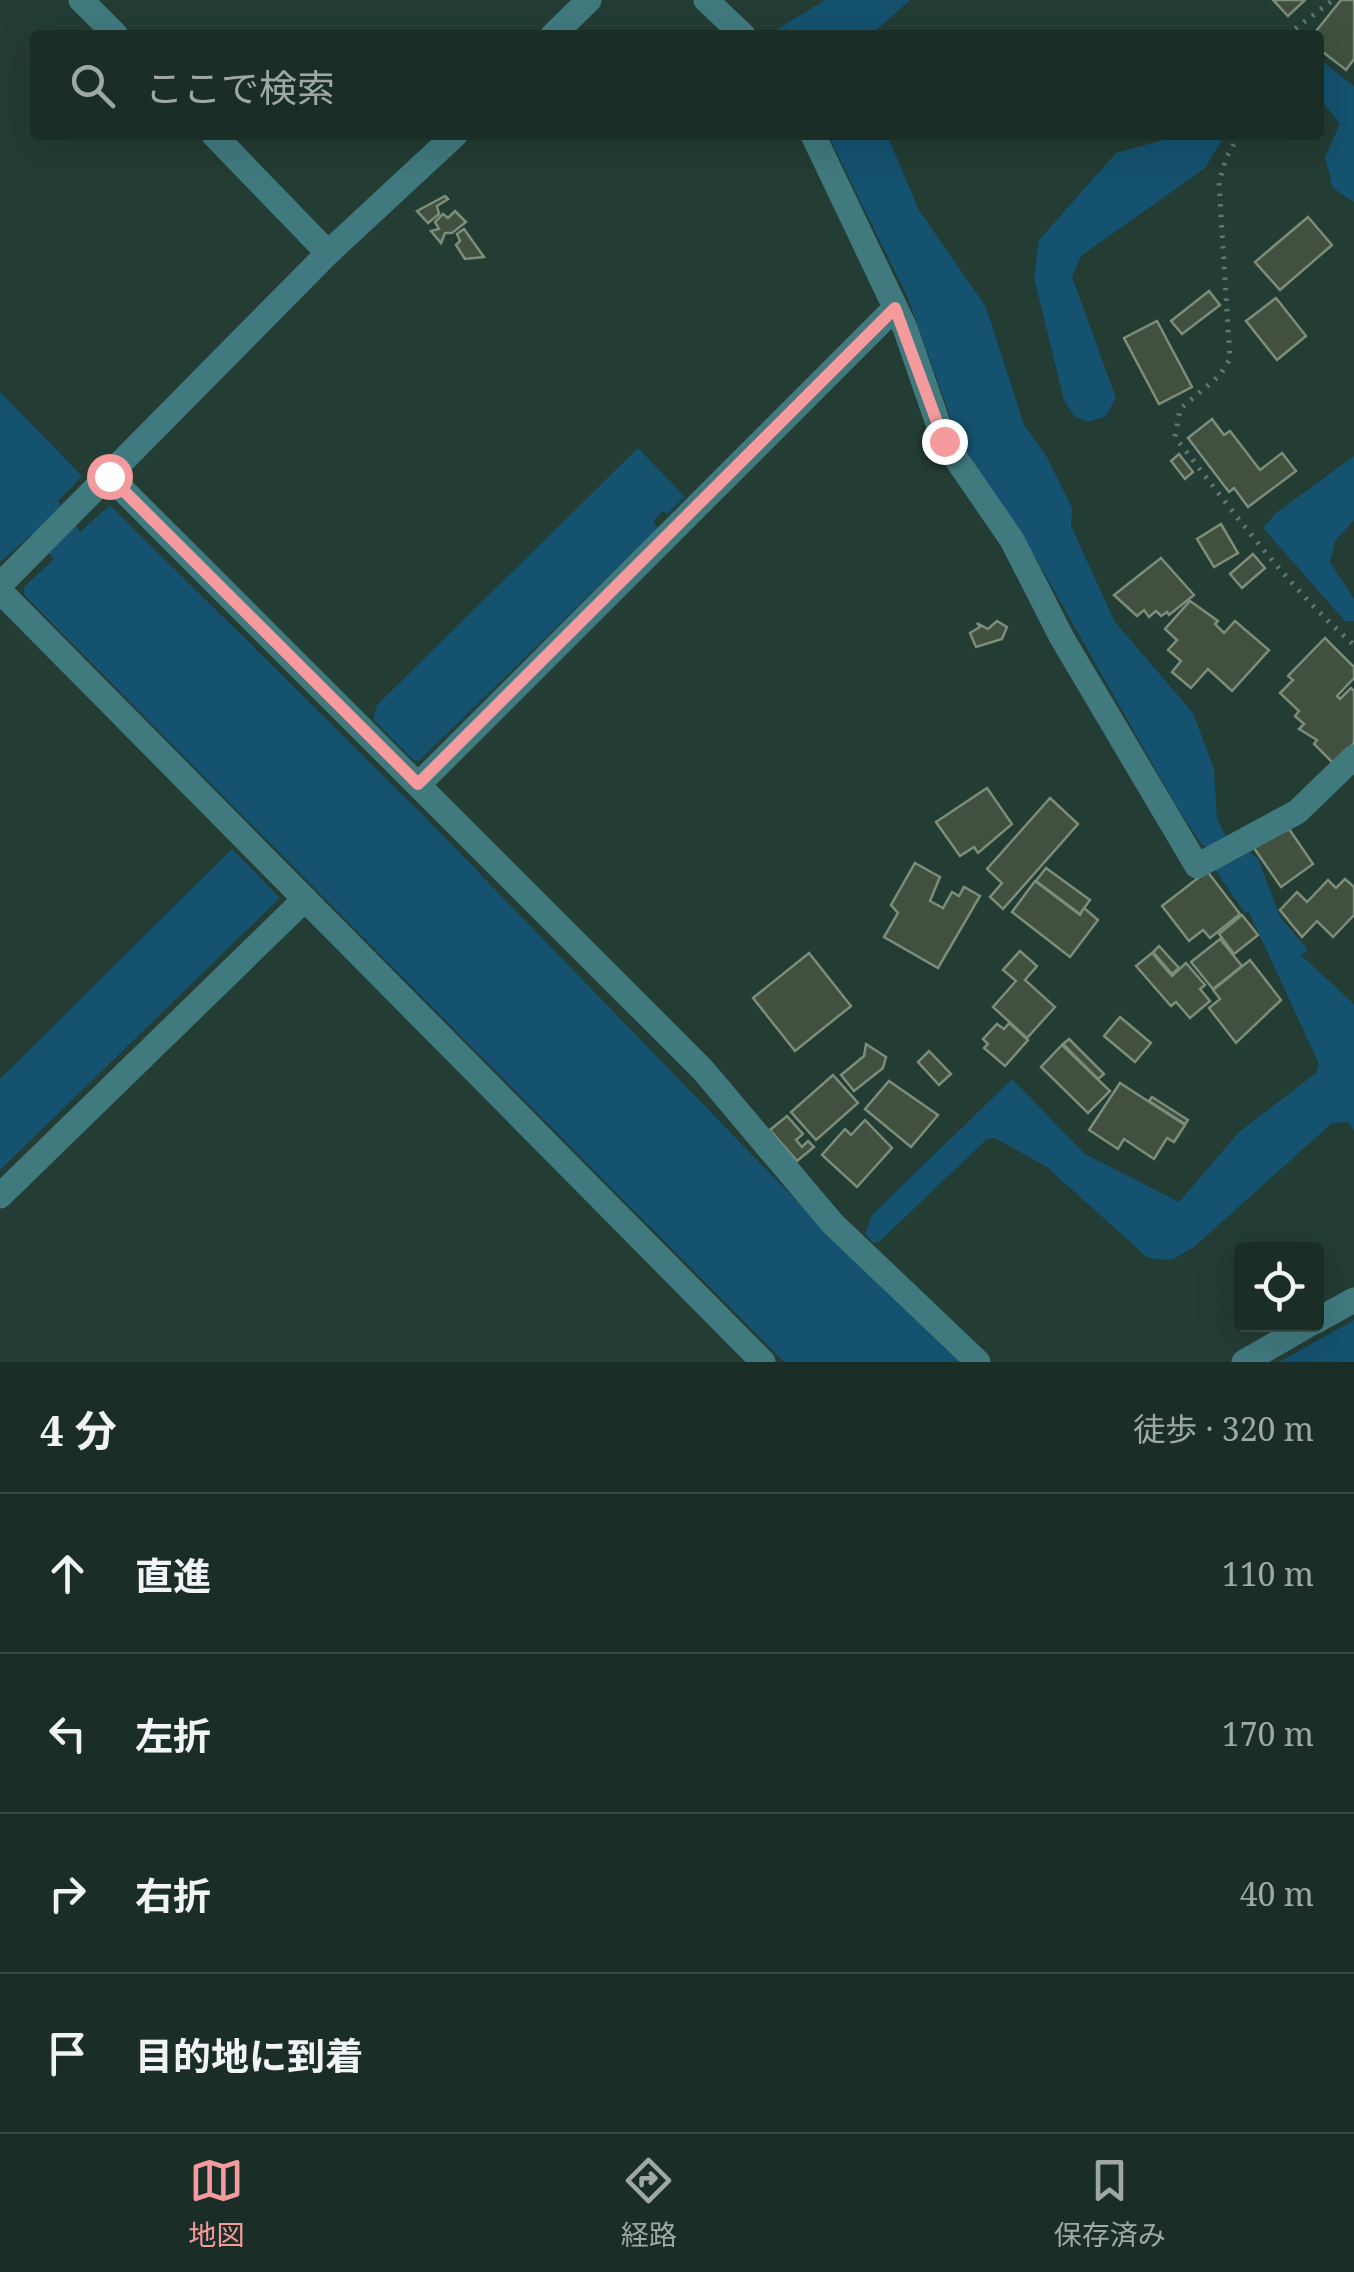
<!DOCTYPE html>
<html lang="ja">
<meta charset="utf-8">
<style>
:root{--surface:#1a2d27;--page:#23352f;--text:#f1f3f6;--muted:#9fa8a7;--line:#384944;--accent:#f59b9d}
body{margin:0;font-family:"Noto Serif","Noto Sans JP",serif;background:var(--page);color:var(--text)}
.controls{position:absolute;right:30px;bottom:30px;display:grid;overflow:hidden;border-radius:10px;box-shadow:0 10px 40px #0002}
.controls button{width:90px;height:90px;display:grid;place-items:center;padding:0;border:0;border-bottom:2px solid var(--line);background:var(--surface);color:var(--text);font:50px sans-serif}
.stop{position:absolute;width:30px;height:30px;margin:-22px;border:8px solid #f59b9d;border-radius:50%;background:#fff}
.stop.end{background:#f59b9d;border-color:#fff;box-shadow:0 2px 10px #0008}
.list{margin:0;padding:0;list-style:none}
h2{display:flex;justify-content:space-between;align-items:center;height:130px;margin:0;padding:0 40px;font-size:42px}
h2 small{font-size:32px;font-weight:400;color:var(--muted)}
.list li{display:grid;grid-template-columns:65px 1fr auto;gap:30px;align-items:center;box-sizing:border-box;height:160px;padding:0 40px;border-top:2px solid var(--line)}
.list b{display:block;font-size:38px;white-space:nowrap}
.list em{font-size:32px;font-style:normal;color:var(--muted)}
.icon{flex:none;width:55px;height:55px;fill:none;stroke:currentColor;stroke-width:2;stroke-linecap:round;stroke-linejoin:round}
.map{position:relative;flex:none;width:1354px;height:1362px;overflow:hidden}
.search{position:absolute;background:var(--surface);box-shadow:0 10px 40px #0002;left:30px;right:30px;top:30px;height:110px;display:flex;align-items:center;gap:25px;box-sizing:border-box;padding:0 35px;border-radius:10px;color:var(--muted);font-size:38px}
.sheet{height:770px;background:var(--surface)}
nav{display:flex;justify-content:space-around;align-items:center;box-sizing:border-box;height:140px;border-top:2px solid var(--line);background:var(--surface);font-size:28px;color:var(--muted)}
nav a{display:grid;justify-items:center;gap:5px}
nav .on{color:var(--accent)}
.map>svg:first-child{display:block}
</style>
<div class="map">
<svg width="1354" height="1362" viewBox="0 0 1354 1362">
<rect width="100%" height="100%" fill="#233c34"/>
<!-- water -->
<g fill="#14526f">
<path d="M825,0H910L871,35H768Z"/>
<path d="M1319,59L1354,86V202L1333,188L1325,157L1340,124L1319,97Z"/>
<path d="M828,135H887L919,210L986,307L1024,425L1047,457L1072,508L1071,526L1115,622L1193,713L1214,769L1217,819L1226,836L1258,858L1280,917L1308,950L1301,955L1354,1004V1131L1348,1122L1332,1123L1194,1247L1172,1260L1148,1258L1047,1167L995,1138L987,1139L880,1241L873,1243L865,1234L872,1215L1012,1079L1085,1154L1179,1202L1239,1132L1316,1073L1319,1064L1249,912L1245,913L1213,867L1210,847L1203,846L1177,807L1035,557L957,436L908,298Z"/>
<path d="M1181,135H1225L1205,168L1081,256L1072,277L1116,398L1105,417L1087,422L1074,416L1064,400L1034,278L1039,240L1116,153Z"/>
<path d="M0,392L82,476L58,501L80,532L110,505L425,817L851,1257L960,1362H784L24,595V587L54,559L31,535L0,562Z"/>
<path d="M638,448L685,497L667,514L663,511L653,522L658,528L419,761L413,760L373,719L377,705Z"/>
<path d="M1354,456V520L1335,541L1330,562L1354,599V621H1345L1263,528L1276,513Z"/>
<path d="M232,849L280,898L0,1170V1079Z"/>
<path d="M1354,1320V1362H1279Z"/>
</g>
<!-- building -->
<g fill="#41503f" stroke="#7c8d79" stroke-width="2.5">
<path d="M1273,0H1305L1288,16Z"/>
<path d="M1341,0H1354V59L1346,70L1319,49V35H1313Z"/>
<path d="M445,196L448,199L437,206L439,214L428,223L417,211Z"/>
<path d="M455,211L466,222L452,233H445L441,243L431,231L439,229L435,222L443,214L448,218Z"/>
<path d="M1308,217L1332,245L1280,290L1255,262Z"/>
<path d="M464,229L484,257L465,259L456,245L460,241L457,234Z"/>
<path d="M1209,291L1220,305L1182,334L1171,321Z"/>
<path d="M1276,298L1306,336L1277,360L1246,321Z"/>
<path d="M1157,321L1192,387L1159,404L1124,338Z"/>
<path d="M1212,419L1224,435L1230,431L1260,470L1282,453L1296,471L1248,507L1234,488L1229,492L1188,438Z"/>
<path d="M1179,454L1193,472L1185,479L1171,461Z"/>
<path d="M1221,524L1238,553L1214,567L1197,539Z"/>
<path d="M1253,554L1265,568L1242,588L1230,574Z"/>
<path d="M1161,558L1194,595L1169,615L1167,612L1161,616L1156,611L1149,617L1144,610L1137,616L1114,595Z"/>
<path d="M1190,601L1218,621L1215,624L1224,633L1235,621L1269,650L1232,691L1208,669L1191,688L1172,672L1181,661L1168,650L1177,640L1165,629Z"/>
<path d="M997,621L1007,627L1002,639L976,647L970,633L980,627L977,623L988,629Z"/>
<path d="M1325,638L1354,667V678L1337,696L1340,699L1351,688L1354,691V743L1334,764L1314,744L1317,740L1299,729L1304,724L1295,716L1299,711L1280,693L1293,680L1288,676Z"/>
<path d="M987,788L1012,824L978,853L974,847L960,856L936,822Z"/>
<path d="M1050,798L1078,824L1003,909L990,897L1002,883L987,869Z"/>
<path d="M1287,826L1313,864L1281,887L1254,848Z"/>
<path d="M915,863L940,877L930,901L943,908L952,892L959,896L964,887L980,896L938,968L884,937L898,913L891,905Z"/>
<path d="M1046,868L1090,900L1080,914L1036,881Z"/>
<path d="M1207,871L1240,914L1210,938L1203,930L1189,941L1162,906Z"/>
<path d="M1345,879L1354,887V915L1333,937L1317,921L1302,937L1280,910L1297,892L1307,902L1328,880L1336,888Z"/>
<path d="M1035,881L1080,915L1084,908L1098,920L1070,957L1012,912Z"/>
<path d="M1242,915L1258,935L1234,954L1219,934Z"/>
<path d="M1220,939L1242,966L1213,989L1191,962Z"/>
<path d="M1159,946L1179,968L1172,974L1153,952Z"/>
<path d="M1020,951L1037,966L1025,980L1055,1007L1027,1038L993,1007L1016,981L1003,970Z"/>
<path d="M809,953L851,1006L795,1051L753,998Z"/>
<path d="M1152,953L1172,976L1186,963L1205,985L1200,989L1210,1001L1190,1018L1176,1002L1171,1006L1136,966Z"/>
<path d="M1250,960L1281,1000L1236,1043L1209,1008L1220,999L1213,990Z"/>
<path d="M1120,1017L1151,1043L1135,1062L1104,1036Z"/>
<path d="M1009,1023L1028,1040L1005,1066L984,1048L988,1044L983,1039L997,1024L1004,1029Z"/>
<path d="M1069,1039L1104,1074L1098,1079L1063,1044Z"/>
<path d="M866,1044L886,1057L883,1068L854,1091L841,1075L864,1056Z"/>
<path d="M1062,1045L1110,1091L1088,1113L1041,1067Z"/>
<path d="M929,1051L951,1074L939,1085L918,1062Z"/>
<path d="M833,1075L858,1103L816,1140L791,1112Z"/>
<path d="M889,1081L938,1115L911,1147L865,1109Z"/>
<path d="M1120,1083L1185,1125L1174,1142L1167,1138L1154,1159L1124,1139L1118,1149L1089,1130Z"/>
<path d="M1152,1097L1188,1120L1185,1124L1149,1101Z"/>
<path d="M787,1116L803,1134L796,1140L802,1147L808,1141L814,1147L797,1161L770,1130Z"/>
<path d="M865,1120L892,1148L857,1187L822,1155L845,1129L851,1135Z"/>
</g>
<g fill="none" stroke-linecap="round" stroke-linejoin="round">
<!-- path -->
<g stroke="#617770" stroke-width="5" stroke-dasharray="2.5 8" stroke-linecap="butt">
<path d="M1287,35L1333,0"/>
<path d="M1239,135L1226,158L1219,183L1230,359L1220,375L1180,409L1175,437C1232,510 1284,583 1354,645"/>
</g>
<!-- minor -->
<g stroke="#407a7f" stroke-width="25">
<path d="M81,0L116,35"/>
<path d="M706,0L743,35"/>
<path d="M553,35L589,0"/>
<path d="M214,135L328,253"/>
<path d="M813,135L905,328L944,441L1012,540L1062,638L1197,866L1297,812L1354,757"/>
<path d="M109,476L703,1070L833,1224L978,1362"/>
<path d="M0,585L328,253L455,135"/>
<path d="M0,591L763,1362"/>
<path d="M419,784L895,308"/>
<path d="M0,1196L305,899"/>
<path d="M1316,1321L1354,1300"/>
<path d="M1244,1362L1310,1324"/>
</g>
</g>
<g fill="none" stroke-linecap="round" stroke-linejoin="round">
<!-- route -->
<path stroke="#f59b9d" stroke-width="12" d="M109,476L418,784L895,308L944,441"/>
</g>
</svg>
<div class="controls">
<button><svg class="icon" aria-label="locate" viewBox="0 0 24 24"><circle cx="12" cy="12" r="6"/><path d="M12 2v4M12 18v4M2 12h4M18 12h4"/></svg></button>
</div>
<div class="stop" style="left:109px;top:476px"></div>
<div class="stop end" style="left:944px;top:441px"></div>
<div class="search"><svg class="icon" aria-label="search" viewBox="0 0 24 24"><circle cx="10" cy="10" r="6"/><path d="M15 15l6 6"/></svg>ここで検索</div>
</div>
<section class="sheet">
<h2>4 分<small>徒歩 · 320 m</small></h2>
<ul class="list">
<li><svg class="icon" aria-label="ahead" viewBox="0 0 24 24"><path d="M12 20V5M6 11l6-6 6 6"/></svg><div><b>直進</b></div><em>110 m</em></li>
<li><svg class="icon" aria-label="left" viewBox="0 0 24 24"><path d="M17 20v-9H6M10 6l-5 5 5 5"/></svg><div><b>左折</b></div><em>170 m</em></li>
<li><svg class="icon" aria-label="right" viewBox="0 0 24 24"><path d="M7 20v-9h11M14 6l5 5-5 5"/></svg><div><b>右折</b></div><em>40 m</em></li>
<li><svg class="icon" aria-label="arrive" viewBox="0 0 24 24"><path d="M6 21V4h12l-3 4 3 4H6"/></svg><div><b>目的地に到着</b></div></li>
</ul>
</section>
<nav>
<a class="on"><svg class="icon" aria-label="map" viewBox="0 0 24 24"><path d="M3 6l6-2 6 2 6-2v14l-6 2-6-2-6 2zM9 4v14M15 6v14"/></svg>地図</a>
<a><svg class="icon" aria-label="directions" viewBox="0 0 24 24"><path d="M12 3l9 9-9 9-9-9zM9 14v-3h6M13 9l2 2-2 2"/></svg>経路</a>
<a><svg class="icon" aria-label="saved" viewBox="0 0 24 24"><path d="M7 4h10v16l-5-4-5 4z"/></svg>保存済み</a>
</nav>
